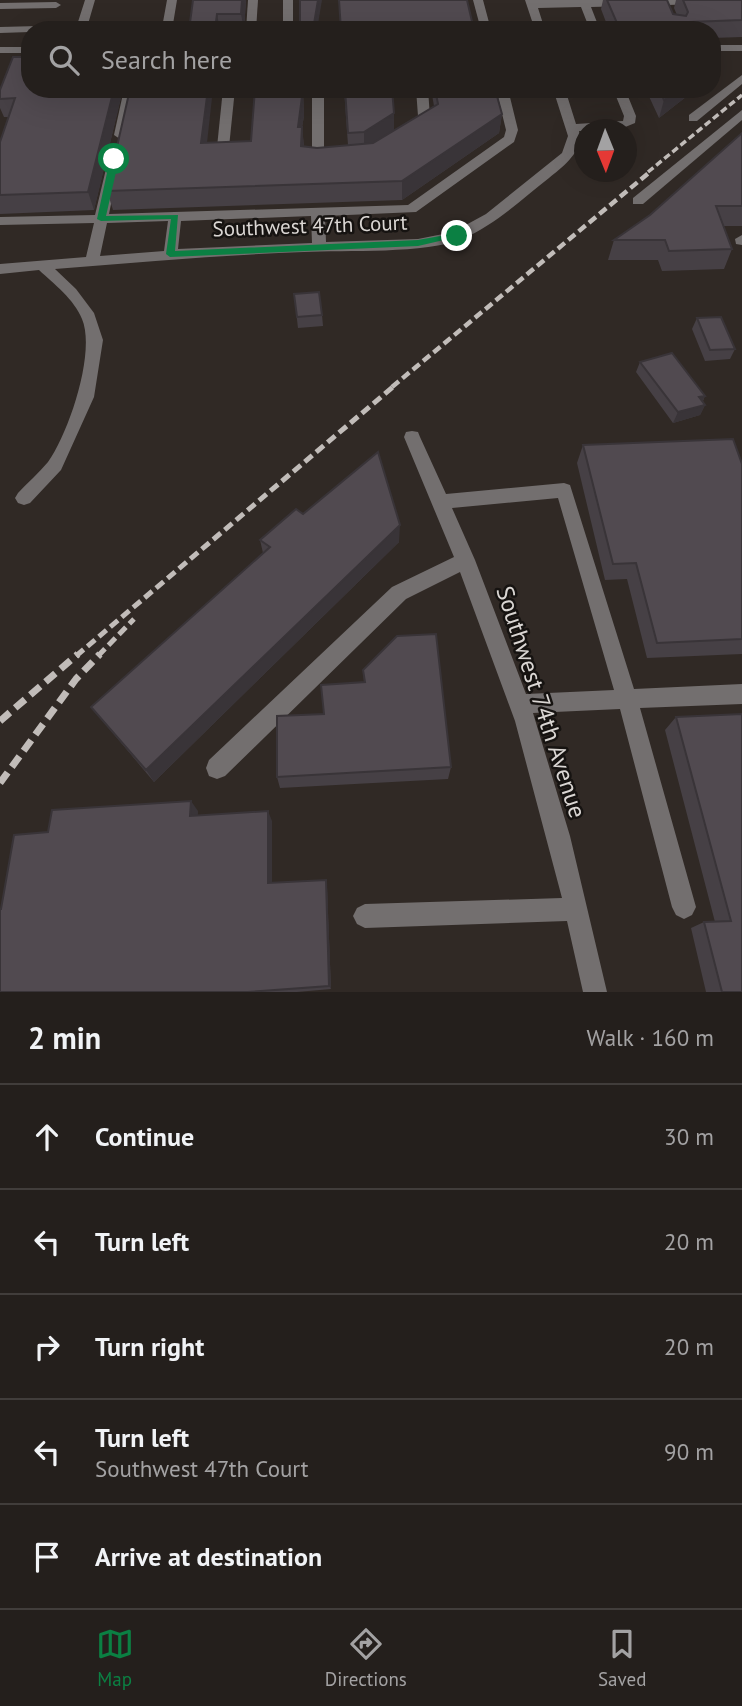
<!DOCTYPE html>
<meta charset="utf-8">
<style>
:root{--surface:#241f1c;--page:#2c2725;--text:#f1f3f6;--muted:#a3a2a3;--line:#413d3b;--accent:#0b8043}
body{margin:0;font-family:"PT Sans",sans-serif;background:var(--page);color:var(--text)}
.compass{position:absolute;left:574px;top:119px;width:63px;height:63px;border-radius:50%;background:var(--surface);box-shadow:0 7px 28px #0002;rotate:179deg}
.stop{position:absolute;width:21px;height:21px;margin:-16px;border:5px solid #0b8043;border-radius:50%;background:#fff}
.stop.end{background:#0b8043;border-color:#fff;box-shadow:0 2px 7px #0008}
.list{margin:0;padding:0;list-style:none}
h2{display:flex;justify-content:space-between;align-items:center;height:91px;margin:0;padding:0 28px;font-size:30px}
h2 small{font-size:23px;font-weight:400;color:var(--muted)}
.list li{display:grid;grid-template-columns:46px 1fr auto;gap:21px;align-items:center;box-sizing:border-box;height:105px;padding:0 28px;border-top:2px solid var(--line)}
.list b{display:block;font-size:26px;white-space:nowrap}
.list p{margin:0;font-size:23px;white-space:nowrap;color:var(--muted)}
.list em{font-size:23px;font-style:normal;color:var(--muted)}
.icon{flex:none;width:38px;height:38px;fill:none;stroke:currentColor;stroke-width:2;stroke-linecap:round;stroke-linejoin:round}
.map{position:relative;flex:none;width:742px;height:992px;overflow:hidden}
.search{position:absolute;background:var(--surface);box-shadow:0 7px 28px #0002;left:21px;right:21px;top:21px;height:77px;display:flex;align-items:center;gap:18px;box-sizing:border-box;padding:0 24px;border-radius:28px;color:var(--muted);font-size:26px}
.sheet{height:616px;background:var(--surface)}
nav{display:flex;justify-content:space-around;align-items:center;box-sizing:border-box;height:98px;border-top:2px solid var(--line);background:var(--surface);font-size:19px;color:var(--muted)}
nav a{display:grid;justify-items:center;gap:4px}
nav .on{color:var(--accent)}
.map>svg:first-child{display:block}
</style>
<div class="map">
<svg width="742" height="992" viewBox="0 0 742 992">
<rect width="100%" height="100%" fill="#302925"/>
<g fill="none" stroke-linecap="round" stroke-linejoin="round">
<!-- minor -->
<g fill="#736f6f" fill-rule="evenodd">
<path d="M85,0H95L88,24L163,22L167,0H177L172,30H30V32L0,33V27L77,25Z"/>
<path d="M248,0H258L256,30H246Z"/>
<rect x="283" y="0" width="10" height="30"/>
<path d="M473,0H483L491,30H481Z"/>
<path d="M525,0H742V3L591,7L600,30H590L581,7L538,8L545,30H535Z"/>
<path d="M0,3L56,2L61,5L56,8L0,9Z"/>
<rect x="712" y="45" width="30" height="6"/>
<rect x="0" y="47" width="30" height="6"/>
<path d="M742,75V84L697,121H689V115Z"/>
<path d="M124,89H136L126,135L120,139L114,135Z"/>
<path d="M223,89H235L229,147L223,151L217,147Z"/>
<path d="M312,89H324V156H333V162L318,164L312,160Z"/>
<path d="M416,89H428L430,117L411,133L405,129L418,116Z"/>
<path d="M496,89H508L518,130L514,142L416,212L325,216L326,242L418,239L453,232L486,214L562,153L568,136L553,89H565L576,124L623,121L624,116L613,89H625L636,116L635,123L618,130L579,131C584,151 563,167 549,178C522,199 495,225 462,239C427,254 345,250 304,252C221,255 138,262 55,269L76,289L94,313L103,340L94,397L61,470L30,503L24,505L18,503L15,498L18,493C27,483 39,473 48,462C69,433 96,352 82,319C74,299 54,284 39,270L0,274V264L86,257L94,223L0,225V217L95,215L106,169L112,165L118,169L109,214L408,205L504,137L506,130ZM311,216L312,243L178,249L181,221ZM168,221L164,251L100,256L107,223Z"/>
<path d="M742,110V120L643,204H633V198Z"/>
<path d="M742,235V245L736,244L735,239Z"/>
<path d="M412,431L418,432L420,437L446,494L564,483L570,485L634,689L742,684V704L640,708L696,907L692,915L684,919L676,915L672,907L620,709L533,713L570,836L607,992H583L567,921L365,928L357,924L353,916L357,908L365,904L562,898L515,721L460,572L406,599L225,776L217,779L209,776L206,768L209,760L392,587L454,557L404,437L406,432ZM558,498L614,690L526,694L475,560L452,508Z"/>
</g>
<!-- rail-far3 -->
<path stroke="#c1bcb9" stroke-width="3.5" stroke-dasharray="7 3.5" stroke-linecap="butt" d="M648,172L742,95"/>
<!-- rail-far2 -->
<path stroke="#c1bcb9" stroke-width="4.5" stroke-dasharray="9 4.5" stroke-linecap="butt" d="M392,387L651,171"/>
<!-- rail-far1 -->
<g stroke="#c1bcb9" stroke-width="5" stroke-dasharray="10 5" stroke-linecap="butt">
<path d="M76,656L394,386"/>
<path d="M98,656L134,619"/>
</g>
<!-- rail -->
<g stroke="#c1bcb9" stroke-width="7" stroke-dasharray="13 7" stroke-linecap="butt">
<path d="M0,721L78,654"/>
<path d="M0,783L76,679L100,654"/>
</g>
</g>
<!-- wall -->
<g fill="#464045">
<path d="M193,0H246L244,30H189Z"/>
<path d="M603,0H667L673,14L677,15L674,8L676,0H742V37L712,38V30H609L601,9Z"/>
<path d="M123,89L94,210L0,214V142L9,117H4L0,108V90Z"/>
<path d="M303,89L304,116L302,127L304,147L317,148L348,145L344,89H392L394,131L434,106L431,89H495L502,114L499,133L402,200L113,210L107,191L207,143L251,141Z"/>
<path d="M634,89H696L659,118L646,90H634Z"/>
<path d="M742,133V226H723L732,249L724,269L662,271L658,260H608L614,240L650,215Z"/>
<path d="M294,294L322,315L323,326L298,328Z"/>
<path d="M697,318L735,349L730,359L705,361L692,329Z"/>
<path d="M640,362L705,396L703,401L705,405L700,415L673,423L636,372Z"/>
<path d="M583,445L742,464V654L647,658L627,579L605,580L577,463Z"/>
<path d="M303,514L399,542L154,782L91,707L263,553L260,540Z"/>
<path d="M363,670L451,767L448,779L280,788L277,777L324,714L364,682Z"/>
<path d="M742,714V992H706L691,928L704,922H715L665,730L676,717Z"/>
<path d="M198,811L197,815L272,821V883L327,887L331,989L297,992H0L1,909L48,832Z"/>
</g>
<!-- shaded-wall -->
<g fill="#393438">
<path d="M242,0H246L244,30L241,14Z"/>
<path d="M318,0H322L317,30H313Z"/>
<path d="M217,14L220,30H215Z"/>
<path d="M114,89H123L94,210L88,192Z"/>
<path d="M208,89H213L205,161L201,143Z"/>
<path d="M303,89L304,116L299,146L298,127Z"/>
<path d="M679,89H696L659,118L664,100Z"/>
<path d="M394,113V131L364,150V132Z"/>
<path d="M502,114L499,133L402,200V181Z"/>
<path d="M302,127L304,146L302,165L301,146Z"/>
<path d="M705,396L700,406L705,405L700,415L673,423L678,412L699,397Z"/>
<path d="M400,525L399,542L154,782L146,770Z"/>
<path d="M191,801L198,811L197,826L190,816Z"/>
<path d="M268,811L272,821V891L268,883Z"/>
<path d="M326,880L327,887L331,989L329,986Z"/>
</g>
<!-- building -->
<g fill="#514a50" stroke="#393438" stroke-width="2">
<path d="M193,0H242L241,14H217L215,30H189Z"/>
<path d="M300,0H318L313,30H300Z"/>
<path d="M339,0H467L474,30H341Z"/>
<path d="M607,0H667L673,14L686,16L688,12L683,0H742V20L664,23L667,30H620Z"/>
<path d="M13,57H30V89H114L88,192L0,195V142L15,98L0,99V90Z"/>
<path d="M130,89H208L201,143L251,141L255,89H302V97L298,127H302L301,146L317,148L373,143L438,104L435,89H495L502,114L402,181L107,191Z"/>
<path d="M345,89H392L394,113L364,132L348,133Z"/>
<path d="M659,89H679L664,100Z"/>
<path d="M742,133V206H716L732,249L669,251L665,240H614L650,215Z"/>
<path d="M319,292L322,315L297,317L294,294Z"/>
<path d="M721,317L735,349L710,350L697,318Z"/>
<path d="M672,353L705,396L699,397L705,405L678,412L640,362Z"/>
<path d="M733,439L742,464V639L657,643L636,563L613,564L583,445Z"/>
<path d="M378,452L400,525L146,770L91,707L270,547L260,540L296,509L303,514Z"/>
<path d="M436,634L451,767L277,777V716L324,714L321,685L365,682L363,670L397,636Z"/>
<path d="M742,714V992H722L704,922L731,921L676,717Z"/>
<path d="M191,801L190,816L268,811V883L326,880L329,986L248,992H0V909H1L14,835L48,832L52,810Z"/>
</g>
<!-- route -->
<path fill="#0b8043" d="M114,156L119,159L106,216L178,215L175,251L418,240L457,233L461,236L418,246L170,257L166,254L171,219L101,221L97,219L110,159Z"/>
<g text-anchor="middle" stroke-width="5" stroke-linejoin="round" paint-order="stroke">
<!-- far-street labels -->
<g font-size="21" fill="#dad6d3" stroke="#161311">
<text transform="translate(310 226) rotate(-2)" y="7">Southwest 47th Court</text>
</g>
<!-- street labels -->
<g font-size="24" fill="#dad6d3" stroke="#161311">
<text transform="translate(541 702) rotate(72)" y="8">Southwest 74th Avenue</text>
</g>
</g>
</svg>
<svg class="compass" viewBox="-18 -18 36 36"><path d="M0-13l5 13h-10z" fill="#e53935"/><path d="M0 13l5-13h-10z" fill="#a3a2a3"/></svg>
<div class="stop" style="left:114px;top:159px"></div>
<div class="stop end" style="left:457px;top:236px"></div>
<div class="search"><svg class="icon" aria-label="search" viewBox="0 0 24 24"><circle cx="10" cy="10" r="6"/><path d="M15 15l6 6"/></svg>Search here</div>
</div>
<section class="sheet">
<h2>2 min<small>Walk · 160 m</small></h2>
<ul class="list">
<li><svg class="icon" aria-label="ahead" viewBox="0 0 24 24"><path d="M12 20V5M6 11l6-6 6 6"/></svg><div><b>Continue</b></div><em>30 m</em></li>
<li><svg class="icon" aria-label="left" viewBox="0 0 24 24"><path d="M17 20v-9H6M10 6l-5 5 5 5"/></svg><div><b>Turn left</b></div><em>20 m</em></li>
<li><svg class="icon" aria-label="right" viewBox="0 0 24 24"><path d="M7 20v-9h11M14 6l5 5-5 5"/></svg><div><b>Turn right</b></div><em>20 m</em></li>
<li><svg class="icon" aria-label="left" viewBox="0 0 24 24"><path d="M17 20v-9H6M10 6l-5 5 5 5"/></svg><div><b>Turn left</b><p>Southwest 47th Court</p></div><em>90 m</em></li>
<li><svg class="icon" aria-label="arrive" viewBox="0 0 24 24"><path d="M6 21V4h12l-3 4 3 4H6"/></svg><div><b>Arrive at destination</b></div></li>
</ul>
</section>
<nav>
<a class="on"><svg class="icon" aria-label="map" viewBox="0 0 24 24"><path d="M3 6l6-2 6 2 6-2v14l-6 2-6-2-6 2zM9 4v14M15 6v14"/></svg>Map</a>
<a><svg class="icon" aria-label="directions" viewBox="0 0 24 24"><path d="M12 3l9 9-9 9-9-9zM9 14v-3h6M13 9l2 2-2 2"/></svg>Directions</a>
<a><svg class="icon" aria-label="saved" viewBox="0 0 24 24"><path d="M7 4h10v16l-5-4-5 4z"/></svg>Saved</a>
</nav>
